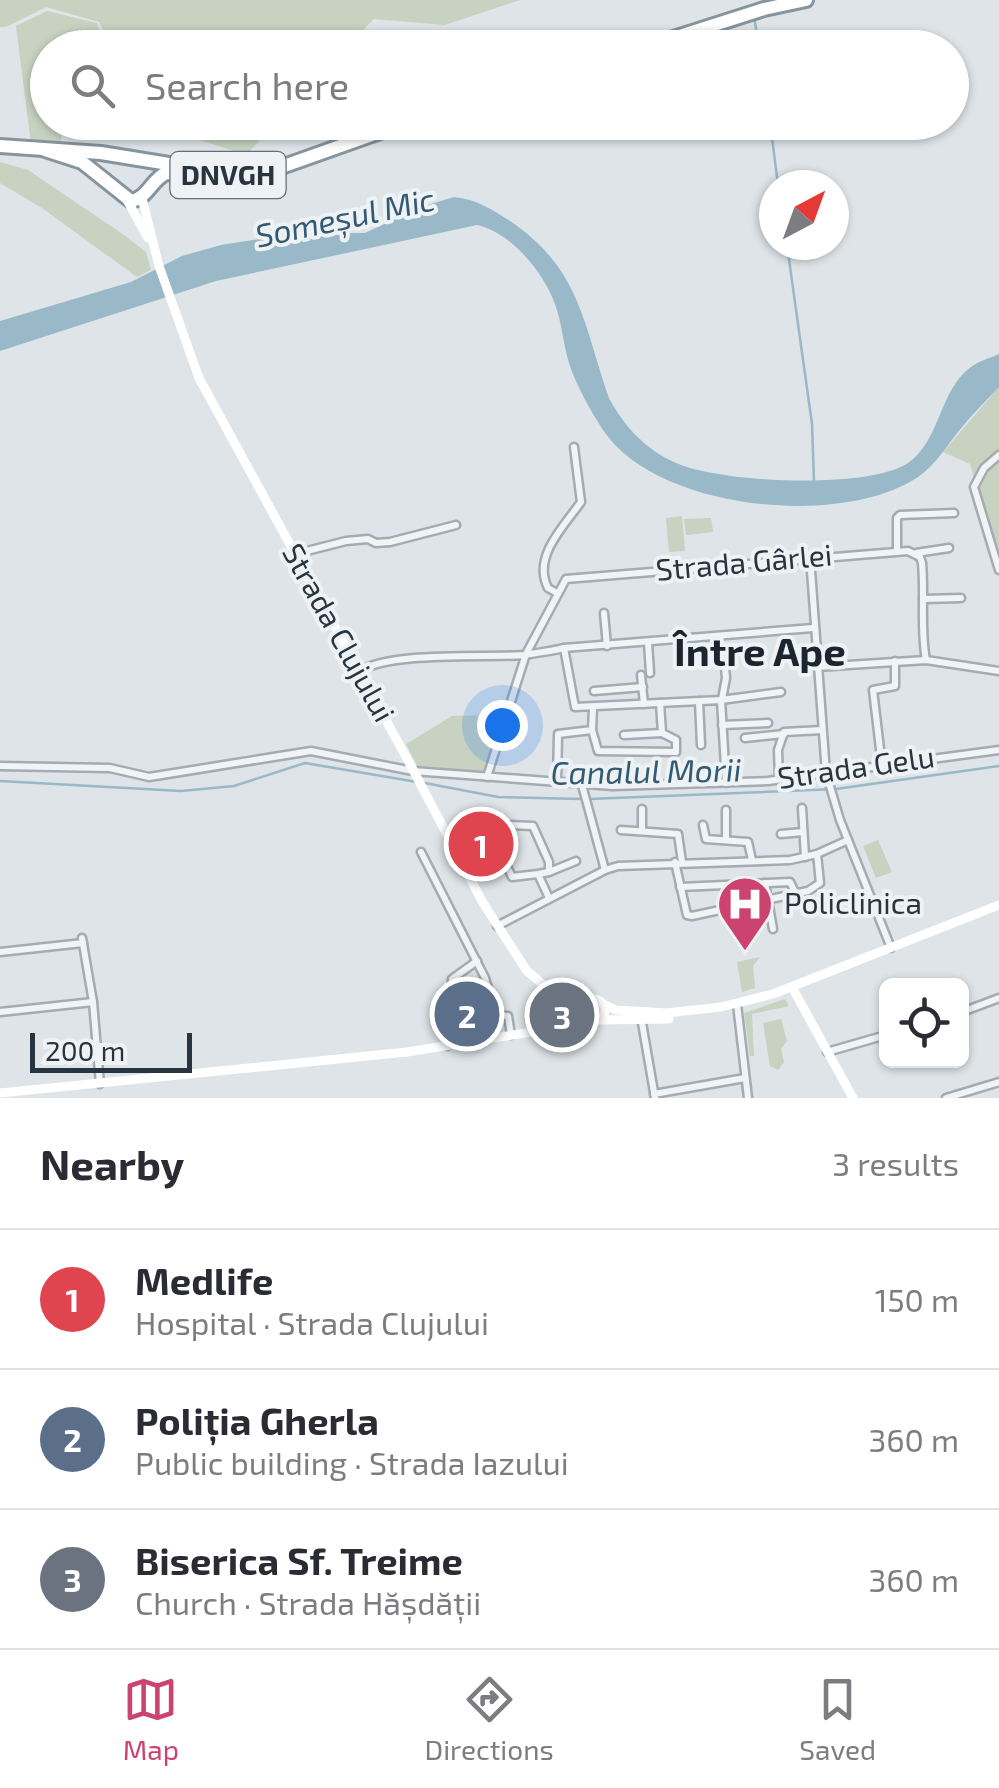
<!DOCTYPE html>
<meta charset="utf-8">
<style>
:root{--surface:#fff;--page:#f7f7f7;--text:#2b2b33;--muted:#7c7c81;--line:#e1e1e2;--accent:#cd436f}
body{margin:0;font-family:"Exo 2",sans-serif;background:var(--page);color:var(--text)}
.controls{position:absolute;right:30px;bottom:30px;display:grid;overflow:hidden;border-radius:15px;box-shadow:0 2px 8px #0004}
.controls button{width:90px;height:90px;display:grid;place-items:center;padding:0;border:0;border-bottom:2px solid var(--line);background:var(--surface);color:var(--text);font:50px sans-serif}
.compass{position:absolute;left:759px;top:170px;width:90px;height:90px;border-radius:50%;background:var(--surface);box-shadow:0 2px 8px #0004;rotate:41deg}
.scale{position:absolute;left:30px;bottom:25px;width:162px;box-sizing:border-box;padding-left:10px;border:5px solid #28343f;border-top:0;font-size:28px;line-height:35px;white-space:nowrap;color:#28343f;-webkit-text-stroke:8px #eef2f5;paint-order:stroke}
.you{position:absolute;left:502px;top:725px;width:35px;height:35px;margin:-25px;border:8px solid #fff;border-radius:50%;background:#1a73e8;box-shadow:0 0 0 15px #1a73e833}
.badge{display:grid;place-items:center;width:65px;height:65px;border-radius:50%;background:var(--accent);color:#fff;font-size:32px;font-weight:700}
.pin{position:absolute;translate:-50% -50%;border:5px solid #fff;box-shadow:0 2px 10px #0006}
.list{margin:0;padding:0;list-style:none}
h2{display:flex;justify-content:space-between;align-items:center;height:130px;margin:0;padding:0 40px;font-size:42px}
h2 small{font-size:32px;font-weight:400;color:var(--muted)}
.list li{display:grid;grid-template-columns:65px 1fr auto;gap:30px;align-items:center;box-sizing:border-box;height:140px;padding:0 40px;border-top:2px solid var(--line)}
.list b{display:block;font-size:38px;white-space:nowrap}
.list p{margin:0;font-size:32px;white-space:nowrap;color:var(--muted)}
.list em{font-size:32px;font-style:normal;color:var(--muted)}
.icon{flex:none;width:55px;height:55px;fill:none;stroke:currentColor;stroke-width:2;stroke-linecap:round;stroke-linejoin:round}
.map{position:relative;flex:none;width:999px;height:1098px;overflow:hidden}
.search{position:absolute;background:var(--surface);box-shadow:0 2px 8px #0004;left:30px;right:30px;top:30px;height:110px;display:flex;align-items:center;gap:25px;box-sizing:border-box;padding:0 35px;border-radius:55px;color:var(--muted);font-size:38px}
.sheet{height:550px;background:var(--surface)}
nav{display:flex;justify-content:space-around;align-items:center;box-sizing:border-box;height:140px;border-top:2px solid var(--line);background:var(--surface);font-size:28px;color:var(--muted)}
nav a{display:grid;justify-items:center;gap:5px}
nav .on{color:var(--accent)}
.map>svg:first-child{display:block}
</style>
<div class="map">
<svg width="999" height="1098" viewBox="0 0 999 1098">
<rect width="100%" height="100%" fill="#dee4e8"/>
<!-- green -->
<g fill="#c7d2c0">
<path d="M0,0H520L445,25L374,19L345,48L111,47L99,22L46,7L6,27H0Z"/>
<path d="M47,11L97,23L106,47L48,48V122L62,123L61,146L31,144L16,26Z"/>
<path d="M147,123H276L246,155Z"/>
<path d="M0,162L28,170L124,235L146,252L151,270L137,277L42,208L0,183Z"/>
<path d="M999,387V564L970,464L943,452Z"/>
<path d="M682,516L685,551L669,552L666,518Z"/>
<path d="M711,518L713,532L686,535L684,519Z"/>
<path d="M500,715L484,774L419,769L406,744L452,716Z"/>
<path d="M878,840L892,872L876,878L863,846Z"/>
<path d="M760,957L753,966L755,988L742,992L737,962Z"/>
<path d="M785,999L789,1006L752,1014L754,1056H750L744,1013Z"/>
<path d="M781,1019L787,1041L781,1049L784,1062L778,1070L770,1066L763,1023Z"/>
</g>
<!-- water -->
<path fill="#99b8c8" d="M454,197C476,199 493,210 510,221C581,269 583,324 609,398C624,426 645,449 674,462C717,483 868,490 908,463C941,440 939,390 971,367C979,361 990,358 999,354V387C987,400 974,412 963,426C948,443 937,464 918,477C842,528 657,511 603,430C590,410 576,385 569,363C563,343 562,323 555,304C544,273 511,232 477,225L216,281L0,351V321L131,282L182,256L221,245L292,234L365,233L421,207Z"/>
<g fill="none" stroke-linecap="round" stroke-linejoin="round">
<!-- stream -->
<g stroke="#99b8c8" stroke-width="2.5">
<path d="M754,16L759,48"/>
<path d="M770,122L778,185"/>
<path d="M787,245L812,424L814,482"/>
<path d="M0,781L181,791L234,786L305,763L417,782"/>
<path d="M425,783L498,797L581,799"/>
<path d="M589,799L836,789L999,766"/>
</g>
<!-- street casing -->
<g stroke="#a4acb2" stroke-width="11">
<g id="street">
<path d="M999,455L984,468L974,487L999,570"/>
<path d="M897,550V518L900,515L954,513"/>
<path d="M916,553L949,548"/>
<path d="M295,554L346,541L368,539L376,543L390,542L456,525"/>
<path d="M810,557L826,773L840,820L891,948"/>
<path d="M557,593L548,588C532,557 564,526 581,502L574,447"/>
<path d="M923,599L961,598"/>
<path d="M604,613L607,646"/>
<path d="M648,642L650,673"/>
<path d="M564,648L575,707L721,700L726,783"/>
<path d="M817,667L926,660L999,671"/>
<path d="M359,672C388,651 485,658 524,655C537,653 551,651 564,648L813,628"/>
<path d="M641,675L644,704"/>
<path d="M594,691L643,687"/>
<path d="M722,699L726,678L725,667"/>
<path d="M721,700L781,692"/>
<path d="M699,701L701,745"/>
<path d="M722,725L768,723"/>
<path d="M592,730L598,751L676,752V740L662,733L660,703"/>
<path d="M624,735L662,733"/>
<path d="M745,738L784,734"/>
<path d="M0,766L110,768L149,777L311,751L413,771L613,786L768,781L999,750"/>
<path d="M882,766L873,690L895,686V661"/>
<path d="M487,777L526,654L566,579L908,551L920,557L922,563C925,596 920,628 926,660"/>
<path d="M779,779L778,750L784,732L822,730"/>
<path d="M557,783L558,734L592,730L593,708"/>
<path d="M582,785L605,870"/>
<path d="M802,808L805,857"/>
<path d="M642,809V830"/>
<path d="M726,810V840"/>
<path d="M703,825L706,839L748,842L752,860"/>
<path d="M621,830L678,834L682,862"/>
<path d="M781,834L803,832"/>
<path d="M421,852L485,978L490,995L489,1005L494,1015L508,1016L511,1035"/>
<path d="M675,862L687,915L692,916L808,891L820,883L817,854"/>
<path d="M549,872L576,861"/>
<path d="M538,874L512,877L487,824L533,826L549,862V872L538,874L549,898"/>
<path d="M765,883L773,929"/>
<path d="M680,887L790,882L795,892"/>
<path d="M497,926L605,870L618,866L790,860L817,854L848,840"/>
<path d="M82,938L93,1002L100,1084"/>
<path d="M0,952L83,943"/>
<path d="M737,1004L748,1098"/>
<path d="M0,1012L93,1002"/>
<path d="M962,1012L999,998"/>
<path d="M641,1017L655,1098"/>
<path d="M447,1046L452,979L477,961"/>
<path d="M827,1052L886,1035"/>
<path d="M654,1094L745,1078"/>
<path d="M946,1098L999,1082"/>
</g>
</g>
<!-- highway casing -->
<g stroke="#86949e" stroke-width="18">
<g id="highway">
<path d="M642,48L764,9L806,0"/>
<path d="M0,146L101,153L181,166"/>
<path d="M45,150L82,162L131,201C148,198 151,180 166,173L230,176L270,171L408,122"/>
</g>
</g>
<!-- street -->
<use href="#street" stroke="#f1f4f6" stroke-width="6"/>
<!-- secondary -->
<g stroke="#fff" stroke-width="9">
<path d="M142,198L159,266L199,378L411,766L483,903L527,971L546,987L589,1000"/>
<path d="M127,200L148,238"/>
<path d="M792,987L853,1098"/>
<circle cx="594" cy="1010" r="11"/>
<path d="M603,1004L616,1010L666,1013L721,1007L773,994L999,905"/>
<path d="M600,1020L669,1019"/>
<path d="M0,1093L407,1052L594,1022"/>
</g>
<!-- highway -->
<use href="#highway" stroke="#fff" stroke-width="12"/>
</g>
<!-- icons -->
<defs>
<g id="hospital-pin" transform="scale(2.875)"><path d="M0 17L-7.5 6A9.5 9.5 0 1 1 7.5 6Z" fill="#cd436f" stroke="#eef2f5"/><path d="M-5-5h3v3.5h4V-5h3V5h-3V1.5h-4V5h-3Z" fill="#fff"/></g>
</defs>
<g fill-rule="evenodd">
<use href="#hospital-pin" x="745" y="904"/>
</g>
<g text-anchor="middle" stroke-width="8" stroke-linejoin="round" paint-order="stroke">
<!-- shield labels -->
<rect fill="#eef2f5" stroke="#636d76" stroke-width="2.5" x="170.5" y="152" width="115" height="46" rx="8"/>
<g font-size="28" font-weight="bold" fill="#28343f">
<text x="228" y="185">DNVGH</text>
</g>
<!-- street labels -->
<g font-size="30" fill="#28343f" stroke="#eef2f5">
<text transform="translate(744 563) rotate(-5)" y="10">Strada Gârlei</text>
<text transform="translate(338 633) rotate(61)" y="10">Strada Clujului</text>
<text transform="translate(856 768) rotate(-8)" y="10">Strada Gelu</text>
</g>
<!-- poi labels -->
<g font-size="30" fill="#28343f" stroke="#eef2f5" text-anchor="start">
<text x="784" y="914">Policlinica</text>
</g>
<!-- water labels -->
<g font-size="32" font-style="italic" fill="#325a72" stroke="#eef2f5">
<text transform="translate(345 218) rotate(-12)" y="11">Someșul Mic</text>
<text transform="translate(646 772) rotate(-1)" y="11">Canalul Morii</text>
</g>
<!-- district labels -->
<g font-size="40" font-weight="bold" fill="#1a252f" stroke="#eef2f5">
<text x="760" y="666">Între Ape</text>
</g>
</g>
</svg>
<div class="controls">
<button><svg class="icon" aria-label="locate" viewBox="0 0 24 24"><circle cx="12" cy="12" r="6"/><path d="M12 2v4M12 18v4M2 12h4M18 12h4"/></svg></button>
</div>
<svg class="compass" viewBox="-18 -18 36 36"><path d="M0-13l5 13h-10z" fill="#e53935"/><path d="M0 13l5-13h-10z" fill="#7c7c81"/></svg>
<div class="scale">200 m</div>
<div class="you"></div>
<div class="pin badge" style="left:481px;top:844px;background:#e0444e">1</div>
<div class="pin badge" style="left:467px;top:1014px;background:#5c6f8a">2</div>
<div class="pin badge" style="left:562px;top:1015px;background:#6b7280">3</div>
<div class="search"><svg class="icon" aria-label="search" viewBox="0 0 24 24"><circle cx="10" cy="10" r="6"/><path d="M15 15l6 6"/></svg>Search here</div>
</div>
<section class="sheet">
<h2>Nearby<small>3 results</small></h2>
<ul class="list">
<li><span class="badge" style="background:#e0444e">1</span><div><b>Medlife</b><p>Hospital · Strada Clujului</p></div><em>150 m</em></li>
<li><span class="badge" style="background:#5c6f8a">2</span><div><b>Poliția Gherla</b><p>Public building · Strada Iazului</p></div><em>360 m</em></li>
<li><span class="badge" style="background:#6b7280">3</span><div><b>Biserica Sf. Treime</b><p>Church · Strada Hășdății</p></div><em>360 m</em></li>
</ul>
</section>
<nav>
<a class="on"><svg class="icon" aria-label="map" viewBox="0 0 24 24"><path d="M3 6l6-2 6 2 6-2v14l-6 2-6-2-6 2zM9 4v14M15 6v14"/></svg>Map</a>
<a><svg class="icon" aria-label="directions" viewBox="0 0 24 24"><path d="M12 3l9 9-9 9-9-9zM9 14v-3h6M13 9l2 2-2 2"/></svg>Directions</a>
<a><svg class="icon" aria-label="saved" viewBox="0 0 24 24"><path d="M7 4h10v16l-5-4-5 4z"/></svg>Saved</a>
</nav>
